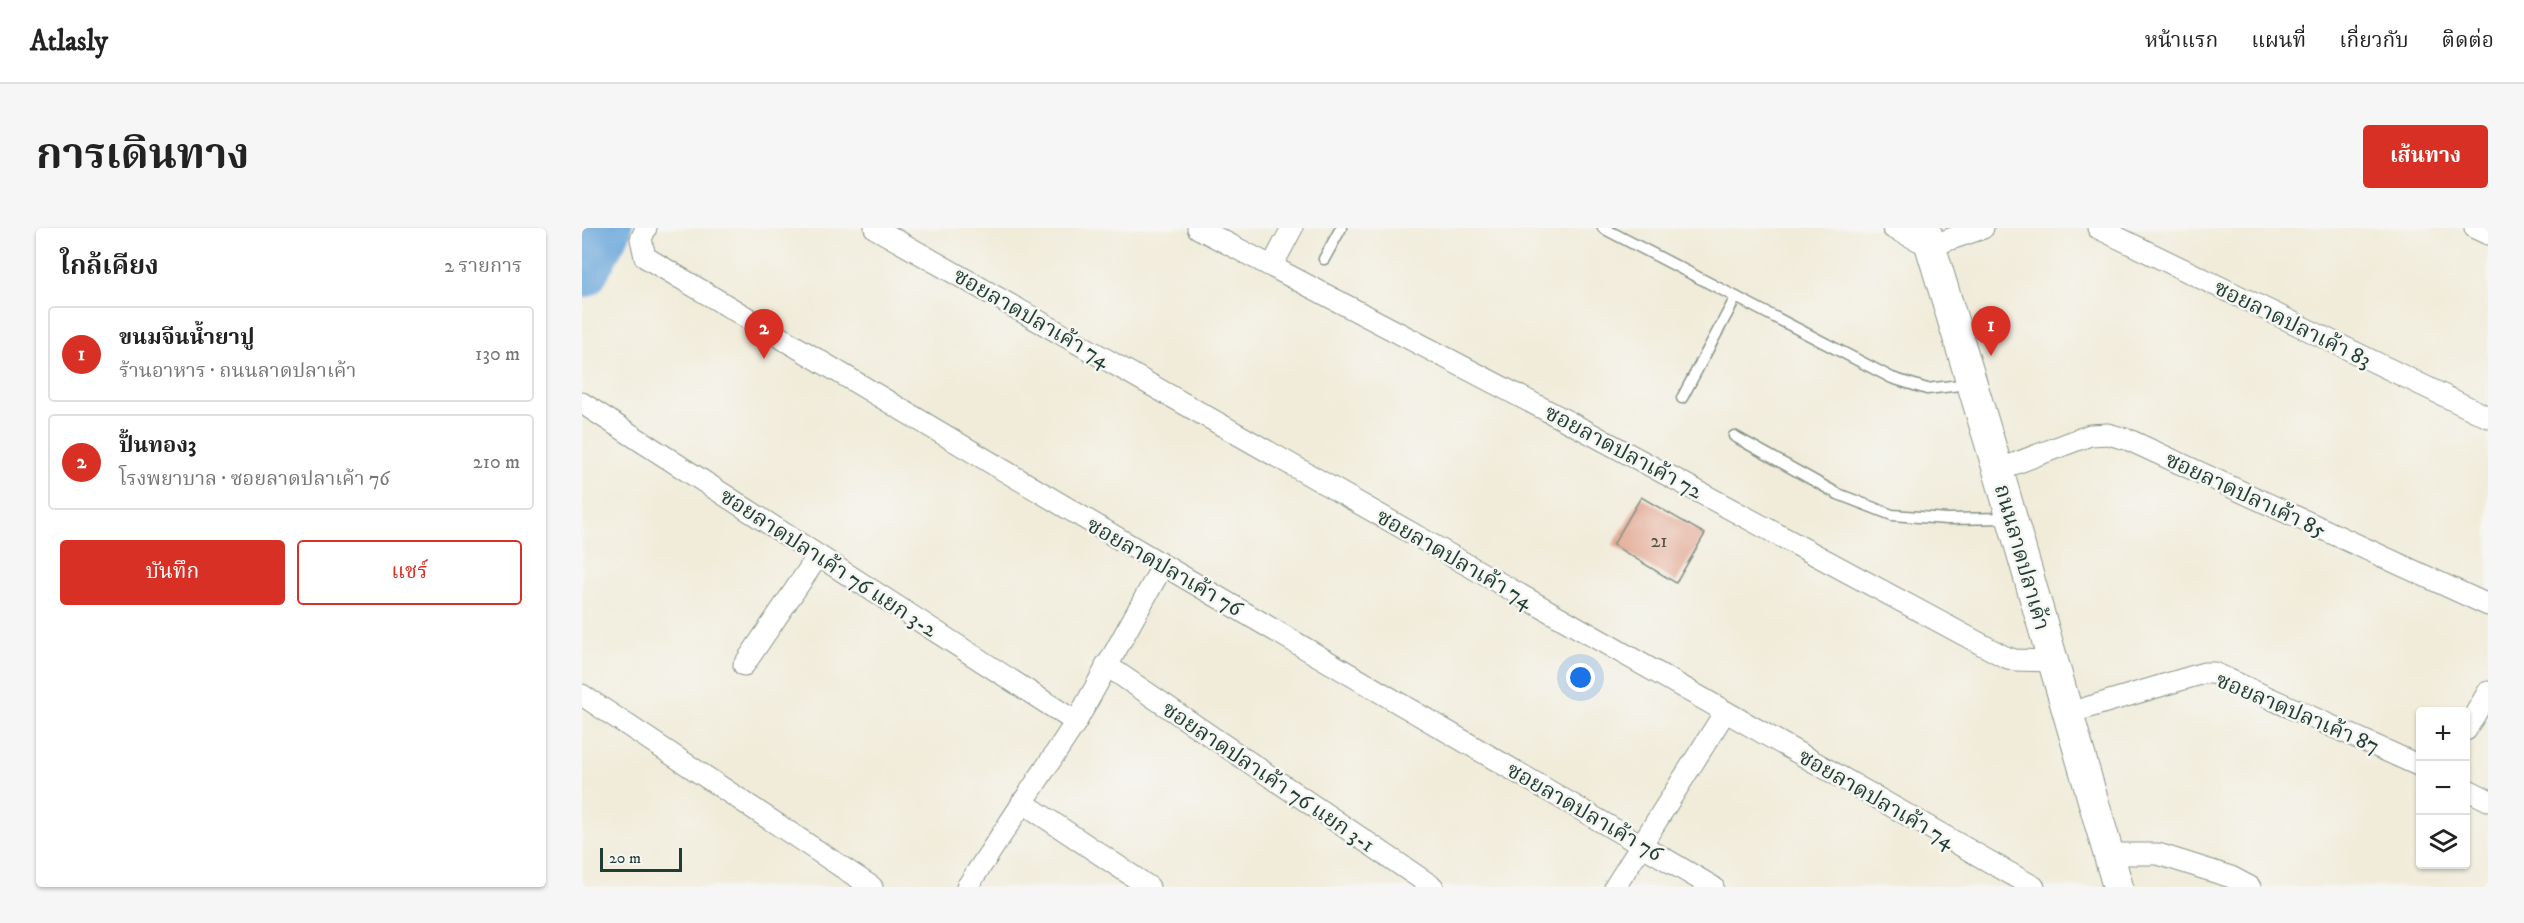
<!DOCTYPE html>
<html lang="th">
<meta charset="utf-8">
<style>
:root{--surface:#fff;--page:#f6f6f6;--text:#222;--muted:#767676;--line:#e0e0e0;--accent:#d93025}
body{margin:0;font-family:"IM FELL DW Pica","Noto Serif Thai",serif;background:var(--page);color:var(--text)}
.controls{position:absolute;right:18px;bottom:18px;display:grid;overflow:hidden;border-radius:6px;box-shadow:0 2px 4px #0004}
.controls button{width:54px;height:54px;display:grid;place-items:center;padding:0;border:0;border-bottom:2px solid var(--line);background:var(--surface);color:var(--text);font:30px sans-serif}
.scale{position:absolute;left:18px;bottom:15px;width:82px;box-sizing:border-box;padding-left:6px;border:3px solid #1f3d34;border-top:0;font-size:16px;line-height:21px;white-space:nowrap;color:#1f3d34;-webkit-text-stroke:4px #f6f6f2;paint-order:stroke}
.you{position:absolute;left:999px;top:450px;width:21px;height:21px;margin:-15px;border:4px solid #fff;border-radius:50%;background:#1a73e8;box-shadow:0 0 0 9px #1a73e833}
.badge{display:grid;place-items:center;width:39px;height:39px;border-radius:50%;background:var(--accent);color:#fff;font-size:20px;font-weight:700}
.pin{position:absolute;translate:-50% -50px;filter:drop-shadow(0 2px 3px #0008)}
.pin::after{content:'';position:absolute;top:32px;width:21px;height:18px;background:inherit;clip-path:polygon(0 0,100% 0,50% 100%)}
.list{margin:0;padding:0;list-style:none}
h2{display:flex;justify-content:space-between;align-items:center;height:78px;margin:0;padding:0 24px;font-size:26px}
h2 small{font-size:20px;font-weight:400;color:var(--muted)}
.list li{display:grid;grid-template-columns:39px 1fr auto;gap:18px;align-items:center;box-sizing:border-box;height:96px;margin:0 12px 12px;padding:0 12px;border:2px solid var(--line);border-radius:6px}
.list b{display:block;font-size:22px;white-space:nowrap}
.list p{margin:0;font-size:20px;white-space:nowrap;color:var(--muted)}
.list em{font-size:20px;font-style:normal;color:var(--muted)}
.actions{display:flex;gap:12px;padding:18px 24px}
.actions a{flex:1;padding:14px 0;border:2px solid var(--accent);border-radius:6px;text-align:center;font-size:21px;color:var(--accent)}
.actions .main{background:var(--accent);color:#fff}
.icon{flex:none;width:33px;height:33px;fill:none;stroke:currentColor;stroke-width:2;stroke-linecap:round;stroke-linejoin:round}
.map{position:relative;flex:none;width:1906px;height:659px;overflow:hidden;border-radius:6px}
header{display:flex;align-items:center;gap:36px;box-sizing:border-box;height:84px;padding:0 30px;background:var(--surface);border-bottom:2px solid var(--line)}
header strong{font-size:28px}
nav{display:flex;gap:33px;margin-inline-start:auto;font-size:21px}
.intro{display:flex;align-items:center;justify-content:space-between;box-sizing:border-box;height:144px;padding:0 36px}
h1{margin:0;font-size:42px}
.button{padding:15px 27px;border-radius:6px;background:var(--accent);color:#fff;font-size:21px;font-weight:700}
main{display:flex;gap:36px;padding:0 36px}
aside{flex:1;background:var(--surface);border-radius:6px;box-shadow:0 2px 4px #0004}
.map>svg:first-child{display:block}
</style>
<header>
<strong>Atlasly</strong>
<nav><a>หน้าแรก</a><a>แผนที่</a><a>เกี่ยวกับ</a><a>ติดต่อ</a></nav>
</header>
<div class="intro"><h1>การเดินทาง</h1><a class="button">เส้นทาง</a></div>
<main>
<aside>
<h2>ใกล้เคียง<small>2 รายการ</small></h2>
<ul class="list">
<li><span class="badge">1</span><div><b>ขนมจีนน้ำยาปู</b><p>ร้านอาหาร · ถนนลาดปลาเค้า</p></div><em>130 m</em></li>
<li><span class="badge">2</span><div><b>ปั้นทอง3</b><p>โรงพยาบาล · ซอยลาดปลาเค้า 76</p></div><em>210 m</em></li>
</ul>
<div class="actions"><a class="main">บันทึก</a><a>แชร์</a></div>
</aside>
<div class="map">
<svg width="1906" height="659" viewBox="0 0 1906 659">
<rect width="100%" height="100%" fill="#f6f6f2"/>
<filter id="ink" filterUnits="userSpaceOnUse"><feTurbulence type="fractalNoise" baseFrequency=".0167" numOctaves="2"/><feDisplacementMap in="SourceGraphic" scale="12" xChannelSelector="R" yChannelSelector="G"/><feConvolveMatrix kernelMatrix="1 2 1 2 8 2 1 2 1" color-interpolation-filters="sRGB"/></filter>
<filter id="wash" filterUnits="userSpaceOnUse"><feTurbulence type="fractalNoise" baseFrequency=".008" numOctaves="4" result="noise"/><feDisplacementMap in="SourceGraphic" scale="24" xChannelSelector="R" yChannelSelector="G"/><feGaussianBlur stdDeviation="1.35" result="paint"/><feColorMatrix in="noise" values="0 0 0 0 0 0 0 0 0 0 0 0 0 0 0 0 0 1.4 0 .05"/><feComposite in="paint" operator="in"/></filter>
<g filter="url(#wash)">
<rect width="100%" height="100%" fill="#f1ecda"/>
<g fill="none" stroke-linecap="round" stroke-linejoin="round">
<!-- river -->
<path stroke="#69a6da" stroke-width="50" d="M0,45L25,0"/>
</g>
<g id="blocks">
<!-- building -->
<path fill="#e0977e" d="M1059,269L1123,306L1094,355L1031,317Z"/>
</g>
</g>
<g filter="url(#ink)">
<use href="#blocks" fill-opacity="0" stroke="#889487" stroke-width="1.5"/>
<g fill="none" stroke-linecap="round" stroke-linejoin="round">
<!-- lane casing -->
<g stroke="#889487" stroke-width="13">
<g id="lane">
<path d="M1021,0L1310,150L1345,161L1386,156"/>
<path d="M742,31L759,0"/>
<path d="M1100,170L1154,69"/>
<path d="M1152,208L1256,266L1310,287L1365,291L1426,290"/>
</g>
</g>
<!-- street casing -->
<g stroke="#889487" stroke-width="23">
<g id="street">
<path d="M64,0L59,11L63,29L581,337L1131,659"/>
<path d="M293,0L1452,659"/>
<path d="M616,0L1002,202L1423,429L1433,432L1470,433"/>
<path d="M1311,0L1348,18L1401,0"/>
<path d="M1516,0L1906,189"/>
<path d="M1893,0L1906,6"/>
<path d="M690,38L710,0"/>
<path d="M0,175L494,494"/>
<path d="M1416,242L1508,207L1526,206L1547,212L1906,377"/>
<path d="M162,437L236,328"/>
<path d="M524,437L851,659"/>
<path d="M0,467L290,659"/>
<path d="M1487,485L1622,445H1632L1838,538"/>
<path d="M1884,502L1906,464"/>
<path d="M1884,561L1906,572"/>
<path d="M440,574L567,659"/>
<path d="M1526,626H1576L1649,649L1668,659"/>
<path d="M385,659L494,494L581,337"/>
<path d="M1033,659L1143,484"/>
</g>
</g>
<!-- secondary casing -->
<g stroke="#889487" stroke-width="32">
<path id="secondary" d="M1343,0L1416,242L1536,659"/>
</g>
<!-- lane -->
<use href="#lane" stroke="#fff" stroke-width="10"/>
<!-- street -->
<use href="#street" stroke="#fff" stroke-width="21"/>
<!-- secondary -->
<use href="#secondary" stroke="#fff" stroke-width="30"/>
</g>
</g>
<g text-anchor="middle" stroke-width="5" stroke-linejoin="round" paint-order="stroke">
<!-- number labels -->
<g font-size="20" fill="#4f5446">
<text x="1077" y="319">21</text>
</g>
<!-- street labels -->
<g font-size="22" fill="#1f3d34" stroke="#f6f6f2">
<text transform="translate(450 89) rotate(30)" y="8">ซอยลาดปลาเค้า 74</text>
<text transform="translate(1711 95) rotate(26)" y="8">ซอยลาดปลาเค้า 83</text>
<text transform="translate(1042 223) rotate(28)" y="8">ซอยลาดปลาเค้า 72</text>
<text transform="translate(1664 266) rotate(25)" y="8">ซอยลาดปลาเค้า 85</text>
<text transform="translate(1441 329) rotate(74)" y="8">ถนนลาดปลาเค้า</text>
<text transform="translate(873 330) rotate(30)" y="8">ซอยลาดปลาเค้า 74</text>
<text transform="translate(247 334) rotate(33)" y="8">ซอยลาดปลาเค้า 76 แยก 3-2</text>
<text transform="translate(583 338) rotate(30)" y="8">ซอยลาดปลาเค้า 76</text>
<text transform="translate(1716 484) rotate(23)" y="8">ซอยลาดปลาเค้า 87</text>
<text transform="translate(687 548) rotate(34)" y="8">ซอยลาดปลาเค้า 76 แยก 3-1</text>
<text transform="translate(1295 570) rotate(30)" y="8">ซอยลาดปลาเค้า 74</text>
<text transform="translate(1003 583) rotate(30)" y="8">ซอยลาดปลาเค้า 76</text>
</g>
</g>
</svg>
<div class="controls">
<button>+</button>
<button>−</button>
<button><svg class="icon" aria-label="layers" viewBox="0 0 24 24"><path d="M12 4l9 5-9 5-9-5zM3 14l9 5 9-5"/></svg></button>
</div>
<div class="scale">20 m</div>
<div class="you"></div>
<div class="pin badge" style="left:1409px;top:128px">1</div>
<div class="pin badge" style="left:182px;top:131px">2</div>
</div>
</main>
